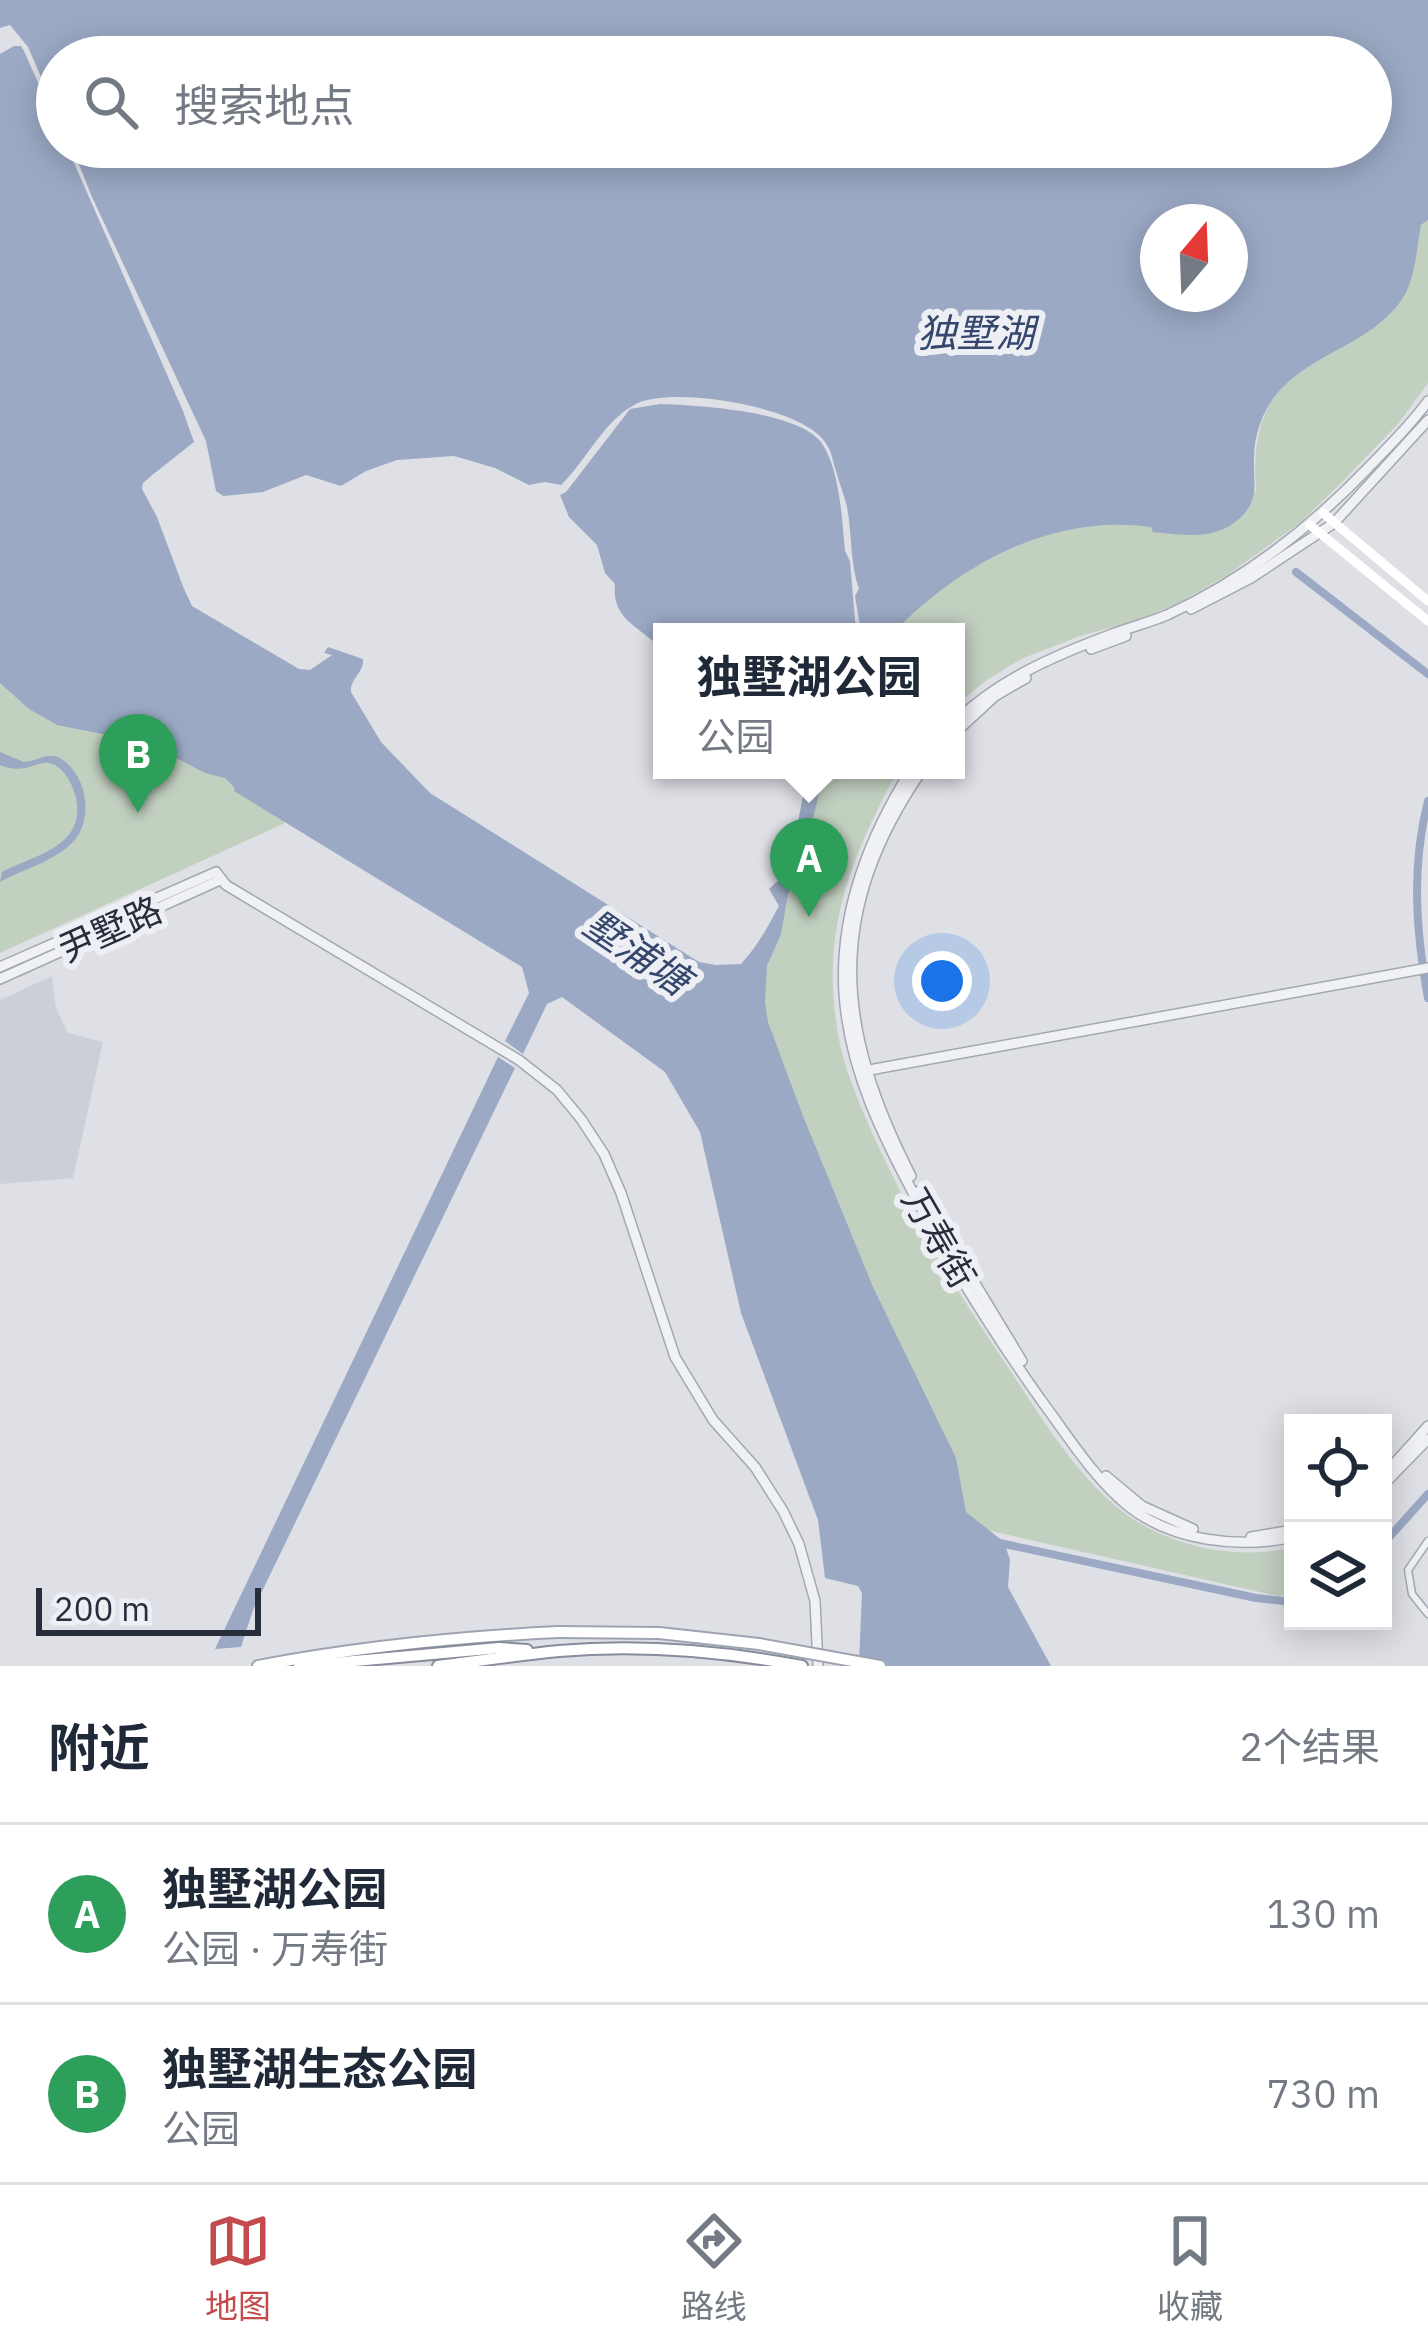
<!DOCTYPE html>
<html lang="zh">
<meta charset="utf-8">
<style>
:root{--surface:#fff;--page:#f6f6f7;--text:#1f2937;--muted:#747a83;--line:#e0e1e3;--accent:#c34b4d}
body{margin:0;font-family:"IBM Plex Sans","Noto Sans SC",sans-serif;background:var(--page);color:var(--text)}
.controls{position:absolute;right:36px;bottom:36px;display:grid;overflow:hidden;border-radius:0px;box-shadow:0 6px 30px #0003}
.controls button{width:108px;height:108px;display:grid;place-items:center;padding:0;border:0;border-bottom:3px solid var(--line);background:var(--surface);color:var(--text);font:60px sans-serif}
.compass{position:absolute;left:1140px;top:204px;width:108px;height:108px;border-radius:50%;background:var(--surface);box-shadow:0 6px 30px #0003;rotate:19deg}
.scale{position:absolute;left:36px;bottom:30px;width:225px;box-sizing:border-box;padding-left:12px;border:6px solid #282d3c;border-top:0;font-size:33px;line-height:42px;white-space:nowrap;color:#282d3c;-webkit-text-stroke:9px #edeff4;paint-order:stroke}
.you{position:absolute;left:942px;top:981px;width:42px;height:42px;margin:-30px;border:9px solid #fff;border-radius:50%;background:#1a73e8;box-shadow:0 0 0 18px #1a73e833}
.badge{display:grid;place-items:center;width:78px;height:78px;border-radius:50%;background:var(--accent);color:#fff;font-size:39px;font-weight:700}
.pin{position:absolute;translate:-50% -99px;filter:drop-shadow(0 3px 6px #0008)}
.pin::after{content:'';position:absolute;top:63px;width:42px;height:36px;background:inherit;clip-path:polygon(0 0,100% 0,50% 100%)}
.popup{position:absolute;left:653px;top:623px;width:312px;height:156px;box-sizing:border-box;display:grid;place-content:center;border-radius:0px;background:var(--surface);filter:drop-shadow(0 3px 9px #0005);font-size:39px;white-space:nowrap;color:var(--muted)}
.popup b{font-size:45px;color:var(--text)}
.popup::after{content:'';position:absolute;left:50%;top:100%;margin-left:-24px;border:24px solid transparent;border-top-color:var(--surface)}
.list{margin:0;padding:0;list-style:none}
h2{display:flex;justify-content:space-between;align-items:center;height:156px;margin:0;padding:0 48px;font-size:51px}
h2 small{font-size:39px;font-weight:400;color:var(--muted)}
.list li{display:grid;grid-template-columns:78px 1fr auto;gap:36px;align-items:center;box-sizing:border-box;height:180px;padding:0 48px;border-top:3px solid var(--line)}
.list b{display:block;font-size:45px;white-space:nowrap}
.list p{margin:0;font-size:39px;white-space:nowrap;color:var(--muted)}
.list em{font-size:39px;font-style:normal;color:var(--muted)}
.icon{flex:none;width:66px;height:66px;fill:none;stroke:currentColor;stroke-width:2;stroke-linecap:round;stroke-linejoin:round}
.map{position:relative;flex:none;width:1428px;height:1666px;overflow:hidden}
.search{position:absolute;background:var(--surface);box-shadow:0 6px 30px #0003;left:36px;right:36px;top:36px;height:132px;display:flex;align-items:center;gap:30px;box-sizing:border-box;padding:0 42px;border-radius:66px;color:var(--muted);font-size:45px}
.sheet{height:516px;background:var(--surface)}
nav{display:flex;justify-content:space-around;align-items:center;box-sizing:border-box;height:168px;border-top:3px solid var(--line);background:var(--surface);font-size:33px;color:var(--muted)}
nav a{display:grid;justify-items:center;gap:6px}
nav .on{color:var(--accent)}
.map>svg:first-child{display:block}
</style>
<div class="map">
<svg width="1428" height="1666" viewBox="0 0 1428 1666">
<rect width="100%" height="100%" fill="#dee0e6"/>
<!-- built -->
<path fill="#cccfd8" d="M52,976L56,1008L68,1033L103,1042L73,1178L0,1184V1000Z"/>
<!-- green -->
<g fill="#c2d0c0">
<path d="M1428,220V383L1398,424L1342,482L1301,522L1226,576L1180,602L1139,620L1080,636L1021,659L987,680L956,705V632H890L906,613L979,558L1030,537L1256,491C1246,351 1336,379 1403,296C1413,283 1417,243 1421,225Z"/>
<path d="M0,675L166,737L265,802L285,823L0,953Z"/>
<path d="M822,770H900L892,781C847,868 821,935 838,1034C843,1064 855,1093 867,1121C904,1208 955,1288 1007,1366C1042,1418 1076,1477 1127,1515C1172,1547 1239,1561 1293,1547V1594L1278,1596L991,1531H967L748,990L777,929Z"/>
</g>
<!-- water -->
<g fill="#9ba9c4" fill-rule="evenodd">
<path d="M0,0H1428V220L1421,225C1417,246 1415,278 1404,296C1372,348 1301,353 1269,405C1260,419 1254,440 1254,458C1253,482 1260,498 1241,517C1217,541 1184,535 1153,532L1151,527C1053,513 960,564 894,632H861L855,596L859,589C850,564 852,533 847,507C844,494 839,483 836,471C833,462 832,453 827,445C807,407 672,385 636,404C603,421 587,460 561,485L545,482L529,485L495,468L454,456L397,460L366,471L341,486L306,475L263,492L223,496L216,491L206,441L92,197L72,147H1371V57H57V114L28,47L10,25L0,28ZM1158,222H1230V294H1158Z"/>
<path d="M14,46H21L24,51L57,125V147H67L183,411L194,442L151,476L143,483L142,489L157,517L184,589L192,606L299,669L310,670L332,655L324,653L328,647L363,659C364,673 350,678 351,692L381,742L430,793L699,962L716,965L741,964C758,946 768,926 779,906L769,889L784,875L792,854L788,845L796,832L808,770H825L803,858L788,894L781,934L767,966L765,1002L768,1022L803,1116L873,1287L956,1458L966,1512L1004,1542L1010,1560L1008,1587L1051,1666H866L859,1662L862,1593L858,1586L825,1578L818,1520L741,1313L700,1132L665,1072L562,997L547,1004L523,1054L505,1041L529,993L522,967L234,791L235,788L225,778L205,773L147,743L57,725L29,709L0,683V54Z"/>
<path d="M660,404C697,405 797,411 821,442C840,469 842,520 845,551L850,561L856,632H662V650C642,627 611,621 615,584L605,573L597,545L569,517L560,495L566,492L630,409Z"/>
<path d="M0,752L24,762C36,762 47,751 60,758C87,774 94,818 74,841C54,862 25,868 0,882L2,872C34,855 86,847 76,798C73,786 66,771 55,765C39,756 27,777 0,765Z"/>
<path d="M498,1057L515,1068L253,1610L241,1647L215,1649Z"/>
</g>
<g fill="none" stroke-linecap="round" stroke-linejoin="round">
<!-- canal -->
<g stroke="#9ba9c4" stroke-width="8">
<path d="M1296,572L1428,674"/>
<path d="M1428,801C1411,867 1416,932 1428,998"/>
<path d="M995,1542L1256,1598L1293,1602"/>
<path d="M1383,1544L1428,1494"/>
</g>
<!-- minor casing -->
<g stroke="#a4a7b0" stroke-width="9">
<path id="minor" d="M1428,1541L1408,1570L1412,1594L1428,1614"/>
</g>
<!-- tertiary casing -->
<g stroke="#a4a7b0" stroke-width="12">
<g id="tertiary">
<path d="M1191,609L1251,578L1334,523L1428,420"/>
<path d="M1091,649L1126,636"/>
<path d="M956,721C999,680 1051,657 1107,636C1127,628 1148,623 1167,615C1244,580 1309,529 1367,469C1388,447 1410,426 1428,401"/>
<path d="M956,732L995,696L1026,678"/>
<path d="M911,770C869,837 839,912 844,993C849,1071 884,1139 920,1206C956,1273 997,1338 1041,1400C1068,1436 1093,1477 1128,1506C1172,1541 1239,1549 1293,1537"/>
<path d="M0,967L216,872L226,885L519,1060L557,1090L581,1119L604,1154L621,1193L675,1357L713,1420L755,1467L783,1511L799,1544L815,1601L818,1666"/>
<path d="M0,979L220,880"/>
<path d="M864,1071L1428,968"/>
<path d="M911,1176C835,1027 825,912 922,770"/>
<path d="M919,1191L1022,1361"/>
<path d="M1106,1476L1142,1506L1193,1529"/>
<path d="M1383,1476L1428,1426"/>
<path d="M1383,1485L1428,1439"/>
<path d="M1251,1537L1293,1530"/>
</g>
</g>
<!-- primary casing -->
<g stroke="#9ea3b1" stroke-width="14">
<path id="primary" d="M258,1666C357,1647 457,1637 558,1632"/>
</g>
<!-- trunk casing -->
<g stroke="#878c9c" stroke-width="14">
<g id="trunk">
<path d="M299,1666L499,1648L527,1650"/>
<path d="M438,1666C478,1661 518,1655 559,1651C640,1644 722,1651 802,1666"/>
</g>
</g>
<!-- minor -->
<use href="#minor" stroke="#f0f1f5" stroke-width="6"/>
<!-- tertiary -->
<use href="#tertiary" stroke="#f0f1f5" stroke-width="9"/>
<!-- secondary -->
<g stroke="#fff" stroke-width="9">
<path d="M1323,513L1428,601"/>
<path d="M1310,525L1428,621"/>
</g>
<!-- primary -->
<use href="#primary" stroke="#fff" stroke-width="10"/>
<!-- trunk -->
<use href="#trunk" stroke="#fff" stroke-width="10"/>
<!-- primary-bridge casing -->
<g stroke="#9ea3b1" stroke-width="14" stroke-linecap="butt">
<path id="primary-bridge" d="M558,1632L659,1633L759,1644L880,1666"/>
</g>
<!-- primary-bridge -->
<use href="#primary-bridge" stroke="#fff" stroke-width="10"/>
</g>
<g text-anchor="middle" stroke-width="12" stroke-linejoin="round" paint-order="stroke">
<!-- street labels -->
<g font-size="36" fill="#282d3c" stroke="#edeff4">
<text transform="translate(110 929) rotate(-24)" y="13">尹墅路</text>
<text transform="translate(939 1238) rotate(60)" y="13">万寿街</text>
</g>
<!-- water labels -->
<g font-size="39" font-style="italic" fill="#36476d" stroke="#edeff4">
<text x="976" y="347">独墅湖</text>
<text transform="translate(637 952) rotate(34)" y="14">墅浦塘</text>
</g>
</g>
</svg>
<div class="controls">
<button><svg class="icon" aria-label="locate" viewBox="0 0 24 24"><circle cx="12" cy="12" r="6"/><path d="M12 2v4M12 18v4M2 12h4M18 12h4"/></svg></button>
<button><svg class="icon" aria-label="layers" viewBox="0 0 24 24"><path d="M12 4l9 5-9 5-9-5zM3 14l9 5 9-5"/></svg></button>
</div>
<svg class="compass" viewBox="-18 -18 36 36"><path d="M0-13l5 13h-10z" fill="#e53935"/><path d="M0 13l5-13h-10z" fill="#747a83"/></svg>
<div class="scale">200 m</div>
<div class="you"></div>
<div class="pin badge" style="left:809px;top:917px;background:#2e9e5b">A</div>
<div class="popup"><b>独墅湖公园</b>公园</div>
<div class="pin badge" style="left:138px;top:813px;background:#2e9e5b">B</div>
<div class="search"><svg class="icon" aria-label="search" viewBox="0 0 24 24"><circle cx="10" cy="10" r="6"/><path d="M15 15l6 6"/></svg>搜索地点</div>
</div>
<section class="sheet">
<h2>附近<small>2个结果</small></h2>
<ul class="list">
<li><span class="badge" style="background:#2e9e5b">A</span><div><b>独墅湖公园</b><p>公园 · 万寿街</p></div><em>130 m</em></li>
<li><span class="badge" style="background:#2e9e5b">B</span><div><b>独墅湖生态公园</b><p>公园</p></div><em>730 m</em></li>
</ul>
</section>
<nav>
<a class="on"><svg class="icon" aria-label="map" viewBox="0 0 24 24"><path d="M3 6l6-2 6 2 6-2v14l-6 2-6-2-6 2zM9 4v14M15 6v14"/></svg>地图</a>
<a><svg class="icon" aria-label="directions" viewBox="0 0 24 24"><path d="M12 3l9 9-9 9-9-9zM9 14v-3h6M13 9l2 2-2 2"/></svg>路线</a>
<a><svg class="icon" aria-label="saved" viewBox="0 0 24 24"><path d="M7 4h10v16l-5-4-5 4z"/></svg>收藏</a>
</nav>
